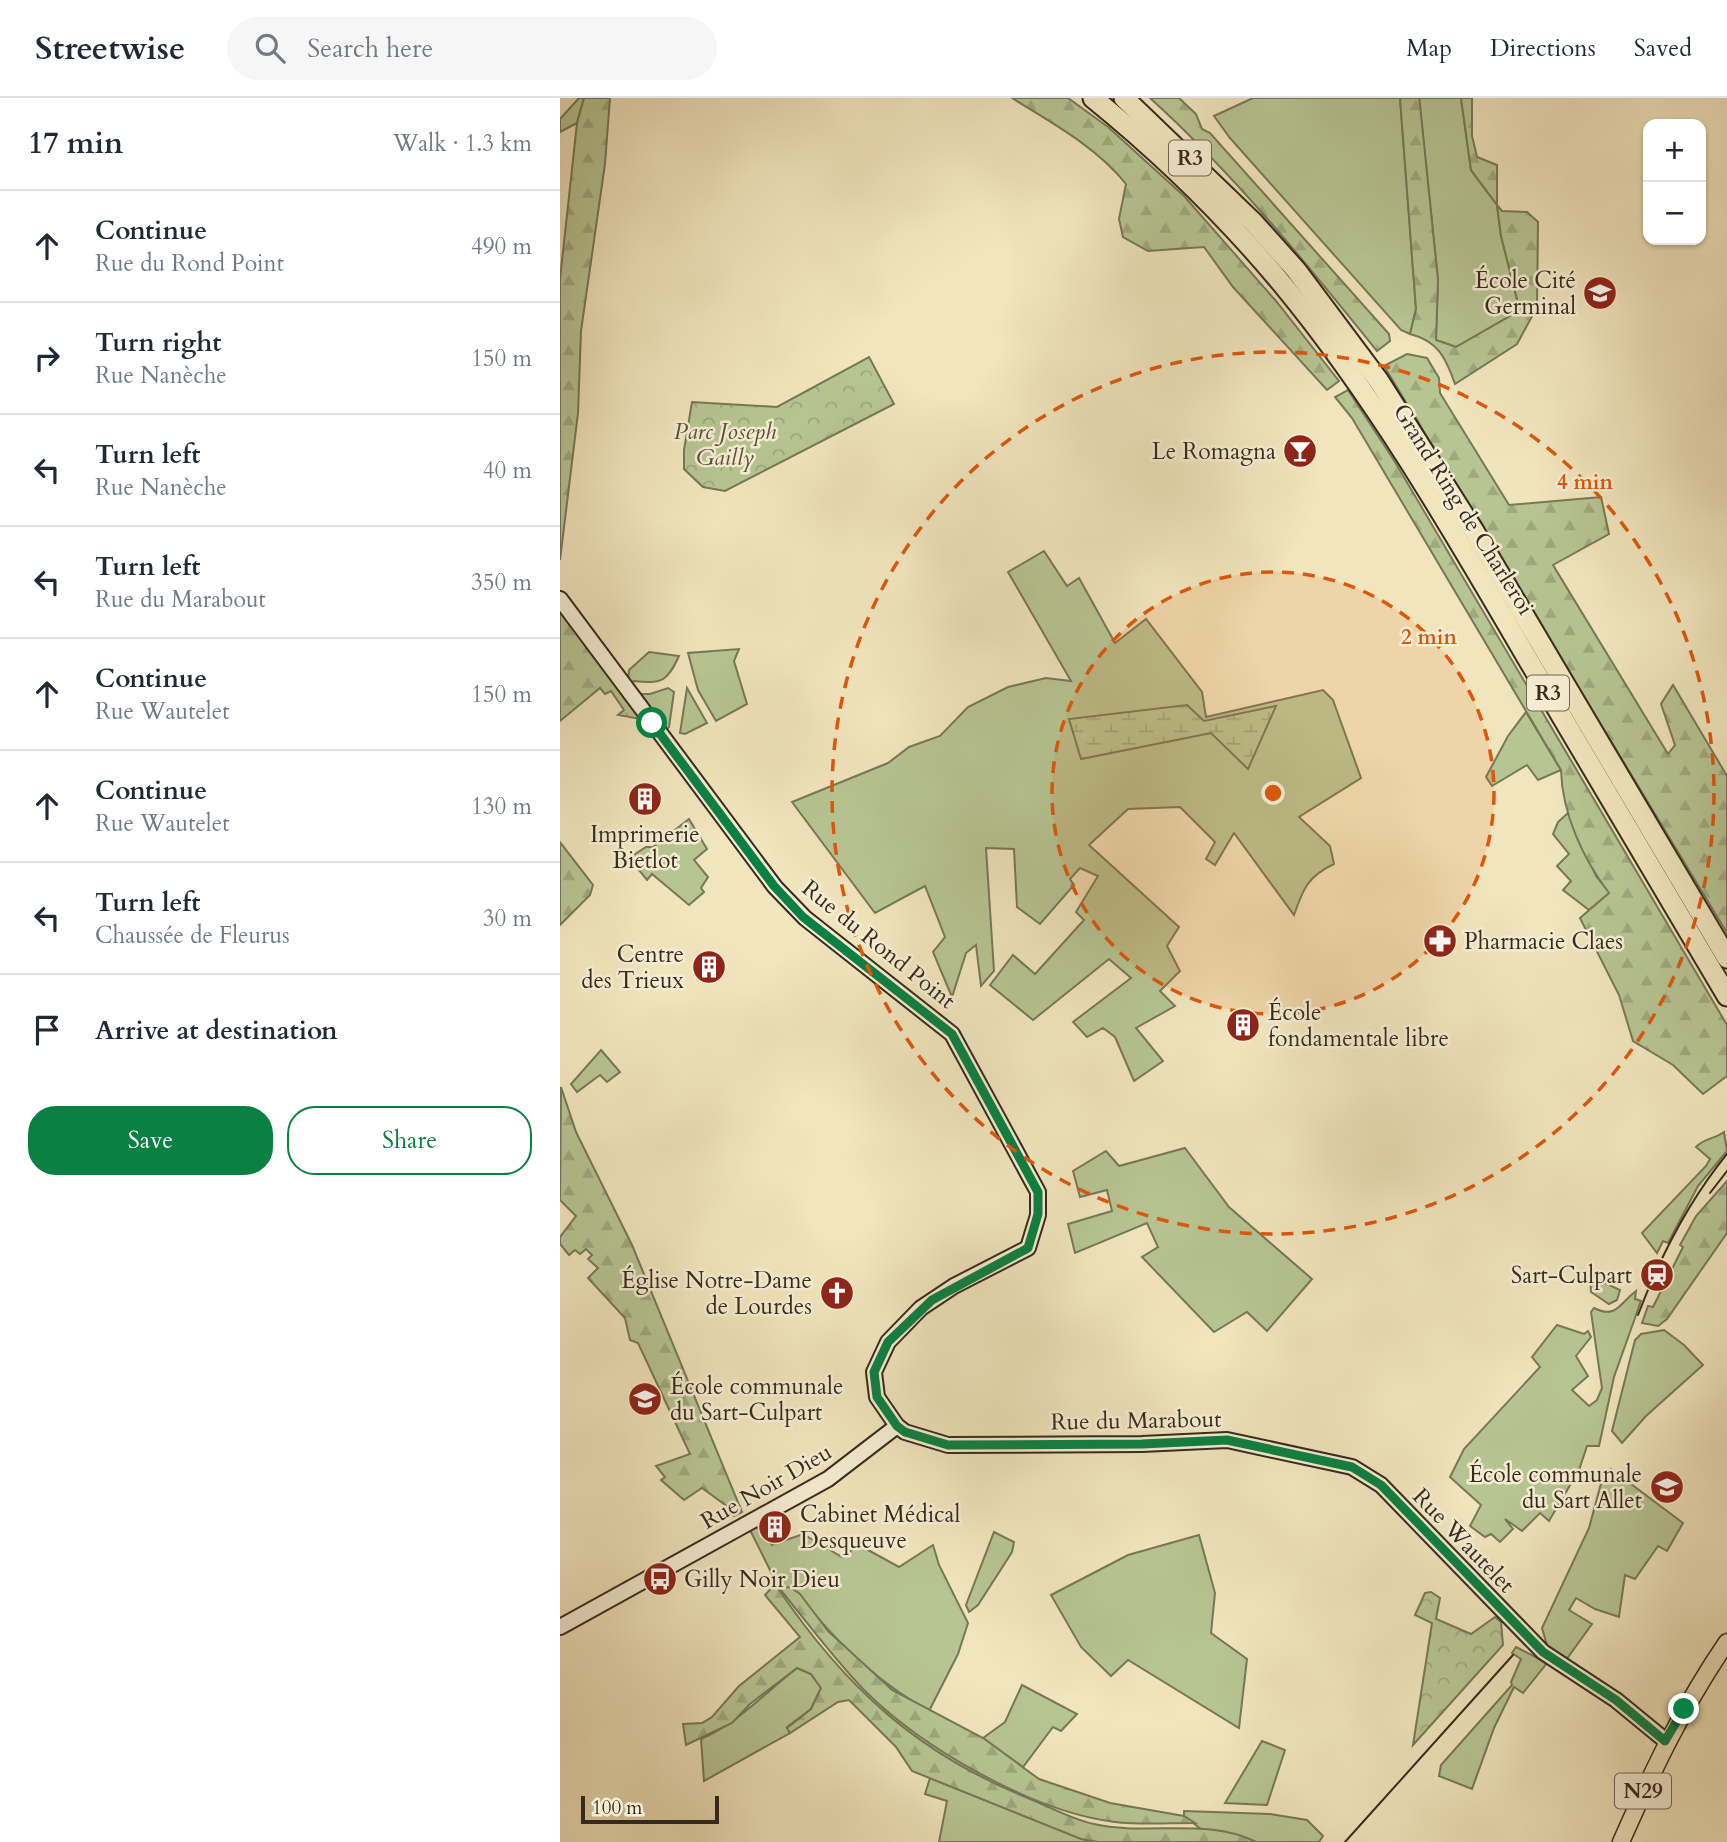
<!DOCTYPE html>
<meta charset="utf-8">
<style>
:root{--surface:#fff;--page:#f6f6f7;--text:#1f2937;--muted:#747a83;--line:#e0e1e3;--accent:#0b8043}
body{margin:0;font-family:Cardo,serif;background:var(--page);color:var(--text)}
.controls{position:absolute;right:21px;top:21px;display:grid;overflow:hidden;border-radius:14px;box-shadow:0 2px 5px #0004}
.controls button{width:63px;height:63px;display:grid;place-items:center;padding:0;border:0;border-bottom:2px solid var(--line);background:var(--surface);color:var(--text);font:35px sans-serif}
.scale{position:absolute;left:21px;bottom:18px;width:138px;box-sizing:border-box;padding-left:7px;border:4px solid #372a1c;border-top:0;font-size:19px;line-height:24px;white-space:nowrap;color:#372a1c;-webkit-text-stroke:5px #f6eed4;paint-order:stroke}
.stop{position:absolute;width:21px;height:21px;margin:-16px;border:5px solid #0b8043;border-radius:50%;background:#fff}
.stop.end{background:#0b8043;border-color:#fff;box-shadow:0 2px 7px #0008}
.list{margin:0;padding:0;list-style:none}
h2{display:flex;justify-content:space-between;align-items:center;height:91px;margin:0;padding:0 28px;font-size:30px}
h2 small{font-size:23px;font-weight:400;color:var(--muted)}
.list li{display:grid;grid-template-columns:46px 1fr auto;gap:21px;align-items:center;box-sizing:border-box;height:112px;padding:0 28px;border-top:2px solid var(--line)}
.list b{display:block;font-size:26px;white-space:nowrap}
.list p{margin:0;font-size:23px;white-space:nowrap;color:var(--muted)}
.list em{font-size:23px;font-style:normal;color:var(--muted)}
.actions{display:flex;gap:14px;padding:21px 28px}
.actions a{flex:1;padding:16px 0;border:2px solid var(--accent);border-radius:28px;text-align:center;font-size:24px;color:var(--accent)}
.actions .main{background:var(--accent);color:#fff}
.icon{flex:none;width:38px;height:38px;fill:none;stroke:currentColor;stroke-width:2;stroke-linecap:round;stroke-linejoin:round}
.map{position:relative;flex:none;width:1167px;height:1744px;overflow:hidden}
header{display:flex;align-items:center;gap:42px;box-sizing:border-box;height:98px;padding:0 35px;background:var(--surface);border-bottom:2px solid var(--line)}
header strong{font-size:33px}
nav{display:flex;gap:38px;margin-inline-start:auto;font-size:24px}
.search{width:490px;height:63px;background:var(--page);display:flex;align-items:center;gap:18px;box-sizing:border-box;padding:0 24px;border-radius:38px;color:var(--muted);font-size:26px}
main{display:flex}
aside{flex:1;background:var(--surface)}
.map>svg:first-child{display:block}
</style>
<header>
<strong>Streetwise</strong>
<div class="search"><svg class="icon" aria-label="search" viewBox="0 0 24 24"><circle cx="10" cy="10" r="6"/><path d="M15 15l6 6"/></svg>Search here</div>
<nav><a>Map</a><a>Directions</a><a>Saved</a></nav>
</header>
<main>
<aside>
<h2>17 min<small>Walk · 1.3 km</small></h2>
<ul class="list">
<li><svg class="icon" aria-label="ahead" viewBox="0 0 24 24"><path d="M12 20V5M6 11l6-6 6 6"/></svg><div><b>Continue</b><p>Rue du Rond Point</p></div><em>490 m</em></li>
<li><svg class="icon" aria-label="right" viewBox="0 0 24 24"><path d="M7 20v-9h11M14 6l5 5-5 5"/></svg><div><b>Turn right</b><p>Rue Nanèche</p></div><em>150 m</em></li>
<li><svg class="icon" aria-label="left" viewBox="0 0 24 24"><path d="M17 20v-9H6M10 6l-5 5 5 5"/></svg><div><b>Turn left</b><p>Rue Nanèche</p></div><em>40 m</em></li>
<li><svg class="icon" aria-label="left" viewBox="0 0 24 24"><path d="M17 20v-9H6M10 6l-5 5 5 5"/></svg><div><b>Turn left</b><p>Rue du Marabout</p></div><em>350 m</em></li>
<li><svg class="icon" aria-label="ahead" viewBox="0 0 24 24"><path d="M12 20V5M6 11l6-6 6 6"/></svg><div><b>Continue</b><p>Rue Wautelet</p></div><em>150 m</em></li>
<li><svg class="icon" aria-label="ahead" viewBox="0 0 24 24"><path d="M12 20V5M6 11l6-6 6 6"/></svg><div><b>Continue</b><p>Rue Wautelet</p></div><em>130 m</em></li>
<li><svg class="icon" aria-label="left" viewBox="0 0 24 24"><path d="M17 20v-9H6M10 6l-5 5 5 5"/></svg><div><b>Turn left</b><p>Chaussée de Fleurus</p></div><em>30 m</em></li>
<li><svg class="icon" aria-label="arrive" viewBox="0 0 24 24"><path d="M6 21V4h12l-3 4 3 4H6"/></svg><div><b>Arrive at destination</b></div></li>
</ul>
<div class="actions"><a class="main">Save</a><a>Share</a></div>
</aside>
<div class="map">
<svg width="1167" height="1744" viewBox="0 0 1167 1744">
<defs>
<pattern id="forest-firs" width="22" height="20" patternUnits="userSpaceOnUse" patternTransform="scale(1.75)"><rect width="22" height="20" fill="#b7c593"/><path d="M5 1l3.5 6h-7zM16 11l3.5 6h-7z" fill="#9ea97e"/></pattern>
<pattern id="wetland-marsh" width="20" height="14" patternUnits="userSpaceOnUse" patternTransform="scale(1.75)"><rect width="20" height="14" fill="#b7c593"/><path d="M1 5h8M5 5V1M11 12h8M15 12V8" fill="none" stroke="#9ea97e"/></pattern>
<pattern id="park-crowns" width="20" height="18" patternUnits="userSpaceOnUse" patternTransform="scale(1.75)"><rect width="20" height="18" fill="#b7c593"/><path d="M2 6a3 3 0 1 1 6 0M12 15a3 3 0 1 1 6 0" fill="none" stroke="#9ea97e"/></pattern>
</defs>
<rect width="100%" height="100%" fill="#f1e5bd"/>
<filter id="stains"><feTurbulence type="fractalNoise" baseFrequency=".00286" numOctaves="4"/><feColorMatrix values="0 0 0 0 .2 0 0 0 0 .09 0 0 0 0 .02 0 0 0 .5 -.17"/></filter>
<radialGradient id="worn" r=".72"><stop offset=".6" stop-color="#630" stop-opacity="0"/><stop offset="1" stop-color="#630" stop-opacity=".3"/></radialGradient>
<!-- green -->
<g fill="#b7c593" stroke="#777858" stroke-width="2">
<path d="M19,0H24L17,25L0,34V21Z"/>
<path d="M693,0H840L856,211L850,236L841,232L670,40L654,18Z"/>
<path d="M859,0H901L911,72L937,107L941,138L958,205L950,218L896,249L876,242L878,182Z"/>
<path d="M484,453L507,488L519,480L555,545L586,521L642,594L646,619L763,592L773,602L801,680L739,719L770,748L774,766C748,778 743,791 734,817L674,735L655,767L646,761L655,744L620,709L568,711L529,747L619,829L607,848L620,873L600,893L615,908L576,930L603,963L574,983L555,939L543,930L527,939L513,924L571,880L549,861L473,922L430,887L453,857L475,876L524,822L516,814L538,778L520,770L510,781L514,787L480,826L457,809L454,751L426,750L434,873L421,888L416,847L406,855L392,899L373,854L385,839L365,788L315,815L232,704L328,665L349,649L380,638L408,609L448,589L486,580L511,583L448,474Z"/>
<path d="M179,551L174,563L187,606L156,623L138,592L128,555Z"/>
<path d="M89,554L119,558C107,584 102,586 74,583L68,586L69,572Z"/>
<path d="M108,590L114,594L109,629L105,633L76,596H90Z"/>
<path d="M127,590L147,625L125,636L120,635Z"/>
<path d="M966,614L1001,672L978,682L967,667L932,688L926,679L948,638Z"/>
<path d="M1008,715L1036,778L1050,795L1029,812L1003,792L1011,783L997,768L1009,756L993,736L998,724Z"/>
<path d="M129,721L147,751L134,762L148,779L141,790L144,794L129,807L92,776L87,782L69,760L86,749H93Z"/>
<path d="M41,952L60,974L47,984L40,977L17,994L11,986Z"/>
<path d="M1164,1034L1167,1053L1138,1088L1108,1145L1103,1143L1097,1155L1082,1135L1146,1068L1150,1061L1136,1049C1144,1040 1155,1041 1164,1034Z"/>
<path d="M625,1050L669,1109L752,1181L707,1233L687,1214L654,1234L582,1159L598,1149L587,1125L515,1155L508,1126L552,1113L547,1092L520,1099L513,1073L546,1053L559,1068Z"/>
<path d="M1030,1178L1060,1192L1057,1202L1049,1206L1031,1194Z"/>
<path d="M1076,1193L1075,1201L1081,1203L1054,1279L1039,1348H1027L1019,1372L989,1423L980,1415L962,1433L945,1421L953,1431L940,1444L931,1436L925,1439L910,1428L921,1407L890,1379L904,1351L980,1269L972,1259L997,1227L1024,1236L1028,1233L1031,1239L1016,1258L1028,1278L1012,1292L1029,1308L1037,1302L1042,1290L1031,1214L1034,1210C1056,1221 1059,1206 1076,1193Z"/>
<path d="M1104,1232L1124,1247L1143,1267L1086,1318L1062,1345L1052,1333L1075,1242L1081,1236Z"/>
<path d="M1051,1371L1123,1425L1107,1453L1098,1448L1075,1481L1065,1477L1059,1519L1035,1511L1016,1500L1009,1512L1032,1526L1006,1562L989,1554L982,1530L1029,1430L1043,1378L1048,1383Z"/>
<path d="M195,1427L212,1447L243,1436L282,1459L299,1447L339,1469L373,1447L379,1467L408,1525L398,1556L369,1613C324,1588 285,1553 252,1513C242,1501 238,1488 219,1490L189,1430Z"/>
<path d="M434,1434L454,1444L452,1454L418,1507L409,1514L406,1507Z"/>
<path d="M639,1437L655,1495L651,1535L687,1561L679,1630L568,1562L551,1578L521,1549L491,1497L568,1457Z"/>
<path d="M956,1549L987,1565L963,1595L954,1589L934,1630L912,1691L879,1678L881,1667L952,1587L951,1584L961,1561L952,1555Z"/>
<path d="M237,1570L251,1576L261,1590L251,1611L227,1629L230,1635L144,1683L141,1641C177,1626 206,1594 237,1570Z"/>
<path d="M462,1587L517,1616L501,1633L493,1629L463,1669L423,1640L445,1624Z"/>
<path d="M702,1643L725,1652L707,1707L665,1705Z"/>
<path d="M370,1680L523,1741L538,1744H379L387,1703L365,1696Z"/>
<path d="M624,1713L710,1716L747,1722L763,1738L759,1744H696L641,1731L624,1718Z"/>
</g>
<!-- forest -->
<g fill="url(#forest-firs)" stroke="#777858" stroke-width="2">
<path d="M24,0H50L45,66L21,233L18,315L0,462V181L17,25Z"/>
<path d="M452,0H508L548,29L624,98L716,203L779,283L767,292L673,189L644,149L588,153L563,139L559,121L566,86C537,49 490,24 452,0Z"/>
<path d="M590,0H619L636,16L642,31L650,35L829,236L830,243L817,253C746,165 674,76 590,0Z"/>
<path d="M840,0H859L860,7L878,182L876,242L896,249L950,218L958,205L941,138L937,107L911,72L901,0H912V38L917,59L937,67V107L942,113L967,114L978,124L977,209L957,246L895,286C886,260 878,243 850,236L856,211Z"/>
<path d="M847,256L867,260L879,280L880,295L949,407L1041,399L1049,436L993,467L1108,656L1115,647L1101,606L1113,587L1167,678V835L824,268Z"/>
<path d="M788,292L835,364L1167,927V978L1143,996L1113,967L1073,943L1059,897L1020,820L1049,795C1023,761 1002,715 1001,672L792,320L775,299Z"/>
<path d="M0,515L8,518L82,617L80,621L58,617L64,612L51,593L45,596L40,590L0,623Z"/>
<path d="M0,744L33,787L30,797L0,827Z"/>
<path d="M1,989L16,1034L72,1147L182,1414L174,1418L168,1409L142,1390L124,1402L101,1382L105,1379L96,1368L130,1356L78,1245L70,1242L65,1220L28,1180L38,1170L28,1161L32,1157L26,1151L20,1156L15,1152L9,1157L0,1146V1139L16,1118L0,1102Z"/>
<path d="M1167,1083V1135L1107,1221L1098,1228L1082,1225L1088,1208L1093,1209L1123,1149L1120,1147L1136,1118Z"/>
<path d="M215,1486C284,1589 358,1657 475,1703C494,1711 514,1722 534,1726C586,1738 648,1719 696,1744H538L521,1741L352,1673L336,1649L289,1602L278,1604L230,1635L227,1630L251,1611L261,1590L251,1576L237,1570L190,1606L172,1625L126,1647L123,1626L142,1625L152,1619L179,1588L240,1539L205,1497Z"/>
<path d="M230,1489L240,1496L268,1533L332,1592L423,1640L479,1681L550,1705L624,1718L635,1725C609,1725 581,1727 555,1724C473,1714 362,1650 304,1592C273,1560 247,1524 219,1490Z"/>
</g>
<!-- wetland -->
<path fill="url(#wetland-marsh)" stroke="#777858" stroke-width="2" d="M627,607L644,623L716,608L688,671L651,635L521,661L509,621Z"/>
<!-- park -->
<g fill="url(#park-crowns)" stroke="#777858" stroke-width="2">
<path d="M309,259L334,306L165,393L143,389L124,371V352L132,304L217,309Z"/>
<path d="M871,1494L880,1500L876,1521L911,1536L935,1519L941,1524L943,1547L853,1647L872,1525L855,1517L865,1495Z"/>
</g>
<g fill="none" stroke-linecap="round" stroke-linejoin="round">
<!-- secondary casing -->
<g stroke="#372a1c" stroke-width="18">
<g id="secondary">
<path d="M0,501L215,789L245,820L392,936L478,1094V1117L468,1150L394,1188L361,1210L328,1244L314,1274L317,1299L337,1328L345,1334L388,1347L582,1346L667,1342L792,1369L821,1387L983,1554L1056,1602L1106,1643"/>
<path d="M0,1529L268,1381L337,1328"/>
</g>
</g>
<!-- primary casing -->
<g stroke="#372a1c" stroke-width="19">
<path id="primary" d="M1061,1744C1092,1674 1123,1608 1167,1544"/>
</g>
<!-- highway casing -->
<g stroke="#372a1c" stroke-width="23">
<g id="highway">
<path d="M533,0C602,56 666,118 723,187C817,301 892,431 966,558C1033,672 1100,785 1167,898"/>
<path d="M564,0L693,124L736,172L819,283L914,433L1167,860"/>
</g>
</g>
<!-- secondary -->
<use href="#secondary" stroke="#f6eed4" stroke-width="14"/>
<!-- primary -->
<use href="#primary" stroke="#f1e5bd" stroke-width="16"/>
<!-- highway -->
<use href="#highway" stroke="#f1e5bd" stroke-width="19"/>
<!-- tram -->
<g stroke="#372a1c" stroke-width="2">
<path d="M1150,1095L1167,1073"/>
<path d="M1078,1217C1100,1159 1128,1104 1167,1056"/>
<path d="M785,1744L953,1557"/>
</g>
</g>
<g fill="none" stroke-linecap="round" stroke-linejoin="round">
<!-- route -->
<path stroke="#0b8043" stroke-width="9" d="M92,625L214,788L243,819L392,936L478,1094V1116L468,1150L372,1202L328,1244L314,1274L317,1299L337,1328L345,1334L388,1347L582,1346L667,1342L792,1369L821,1387L983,1554L1056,1602L1105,1643L1124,1611"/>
</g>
<!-- distance rings -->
<circle cx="713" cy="695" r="221" fill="#df570d" fill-opacity=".12"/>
<g fill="none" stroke="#df570d" stroke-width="3.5" stroke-dasharray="12 9">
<circle cx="713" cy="695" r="221"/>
<circle cx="713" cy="695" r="441"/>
</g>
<!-- icons -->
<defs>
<g id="school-disc" transform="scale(1.75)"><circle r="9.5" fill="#8f2418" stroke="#f6eed4"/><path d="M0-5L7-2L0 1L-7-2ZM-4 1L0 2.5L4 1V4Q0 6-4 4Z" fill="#fff"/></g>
<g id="bar-disc" transform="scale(1.75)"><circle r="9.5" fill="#8f2418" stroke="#f6eed4"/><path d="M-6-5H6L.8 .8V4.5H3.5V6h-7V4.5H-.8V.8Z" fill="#fff"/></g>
<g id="building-disc" transform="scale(1.75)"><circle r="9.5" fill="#8f2418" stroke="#f6eed4"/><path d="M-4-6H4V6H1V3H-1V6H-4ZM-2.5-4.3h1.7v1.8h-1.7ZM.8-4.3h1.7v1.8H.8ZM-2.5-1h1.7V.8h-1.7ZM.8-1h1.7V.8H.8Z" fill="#fff"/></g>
<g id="pharmacy-disc" transform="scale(1.75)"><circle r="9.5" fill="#8f2418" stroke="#f6eed4"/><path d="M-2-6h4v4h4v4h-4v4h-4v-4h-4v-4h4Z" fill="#fff"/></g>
<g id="station-disc" transform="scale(1.75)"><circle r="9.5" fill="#8f2418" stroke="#f6eed4"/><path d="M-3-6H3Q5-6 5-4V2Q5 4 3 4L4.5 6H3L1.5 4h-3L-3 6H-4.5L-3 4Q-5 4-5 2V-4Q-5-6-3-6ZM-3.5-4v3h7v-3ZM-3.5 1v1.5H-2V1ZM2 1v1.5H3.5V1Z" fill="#fff"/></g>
<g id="church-disc" transform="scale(1.75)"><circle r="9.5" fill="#8f2418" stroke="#f6eed4"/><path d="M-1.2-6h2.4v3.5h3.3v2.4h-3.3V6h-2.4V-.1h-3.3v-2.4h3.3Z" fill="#fff"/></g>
<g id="bus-disc" transform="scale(1.75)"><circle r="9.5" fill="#8f2418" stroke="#f6eed4"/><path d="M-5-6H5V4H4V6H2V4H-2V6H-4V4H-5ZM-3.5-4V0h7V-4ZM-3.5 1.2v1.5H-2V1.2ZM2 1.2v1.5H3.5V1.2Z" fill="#fff"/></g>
</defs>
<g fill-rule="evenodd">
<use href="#school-disc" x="1040" y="195"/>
<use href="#bar-disc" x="740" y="353"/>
<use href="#building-disc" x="85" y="701"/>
<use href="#pharmacy-disc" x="880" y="843"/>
<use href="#building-disc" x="149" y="869"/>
<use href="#building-disc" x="683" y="927"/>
<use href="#station-disc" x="1097" y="1177"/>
<use href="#church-disc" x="277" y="1195"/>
<use href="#school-disc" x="85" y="1301"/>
<use href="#school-disc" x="1107" y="1389"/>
<use href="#building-disc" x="215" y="1429"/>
<use href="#bus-disc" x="100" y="1481"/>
</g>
<g text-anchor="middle" stroke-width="5" stroke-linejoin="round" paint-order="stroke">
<!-- shield labels -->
<g fill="#f6eed4" stroke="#706553" stroke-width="2">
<rect x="609" y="42.5" width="42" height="35" rx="5"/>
<rect x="967" y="577.5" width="42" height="35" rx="5"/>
<rect x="1055" y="1675.5" width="56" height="35" rx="5"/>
</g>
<g font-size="21" font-weight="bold" fill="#372a1c">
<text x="630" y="67">R3</text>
<text x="988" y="602">R3</text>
<text x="1083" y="1700">N29</text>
</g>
<!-- poi labels -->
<g font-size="23" fill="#372a1c" stroke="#f6eed4" text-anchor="end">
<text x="1016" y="190">École Cité<tspan x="1016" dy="26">Germinal</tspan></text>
<text x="716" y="361">Le Romagna</text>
<text x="85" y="744" text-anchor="middle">Imprimerie<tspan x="85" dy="26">Bietlot</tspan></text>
<text x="904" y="851" text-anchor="start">Pharmacie Claes</text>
<text x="124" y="864">Centre<tspan x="124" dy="26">des Trieux</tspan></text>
<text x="708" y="922" text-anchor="start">École<tspan x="708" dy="26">fondamentale libre</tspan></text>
<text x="1072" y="1185">Sart-Culpart</text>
<text x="252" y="1190">Église Notre-Dame<tspan x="252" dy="26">de Lourdes</tspan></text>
<text x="110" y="1296" text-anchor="start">École communale<tspan x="110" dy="26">du Sart-Culpart</tspan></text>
<text x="1082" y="1384">École communale<tspan x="1082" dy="26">du Sart Allet</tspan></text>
<text x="240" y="1424" text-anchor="start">Cabinet Médical<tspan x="240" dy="26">Desqueuve</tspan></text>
<text x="124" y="1489" text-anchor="start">Gilly Noir Dieu</text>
</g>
<!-- park labels -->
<g font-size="23" font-style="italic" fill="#57513a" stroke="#f6eed4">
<text x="165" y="341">Parc Joseph<tspan x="165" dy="26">Gailly</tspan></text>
</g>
<!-- street labels -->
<g font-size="23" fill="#372a1c" stroke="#f6eed4">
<text transform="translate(904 411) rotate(58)" y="8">Grand Ring de Charleroi</text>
<text transform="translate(319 846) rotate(39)" y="8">Rue du Rond Point</text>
<text transform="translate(576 1322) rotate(-1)" y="8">Rue du Marabout</text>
<text transform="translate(206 1388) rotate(-30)" y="8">Rue Noir Dieu</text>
<text transform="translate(904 1442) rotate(46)" y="8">Rue Wautelet</text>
</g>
</g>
<circle cx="713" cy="695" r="10" fill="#df570d" stroke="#f6eed4" stroke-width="3.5"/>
<g font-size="21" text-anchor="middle" font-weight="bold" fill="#df570d" stroke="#f6eed4" stroke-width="5" stroke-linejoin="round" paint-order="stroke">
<text x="1025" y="391">4 min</text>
<text x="869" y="546">2 min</text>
</g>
<rect width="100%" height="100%" filter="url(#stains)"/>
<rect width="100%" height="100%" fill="url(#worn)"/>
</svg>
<div class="controls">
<button>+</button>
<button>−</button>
</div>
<div class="scale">100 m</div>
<div class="stop" style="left:92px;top:625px"></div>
<div class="stop end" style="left:1124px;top:1611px"></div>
</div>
</main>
